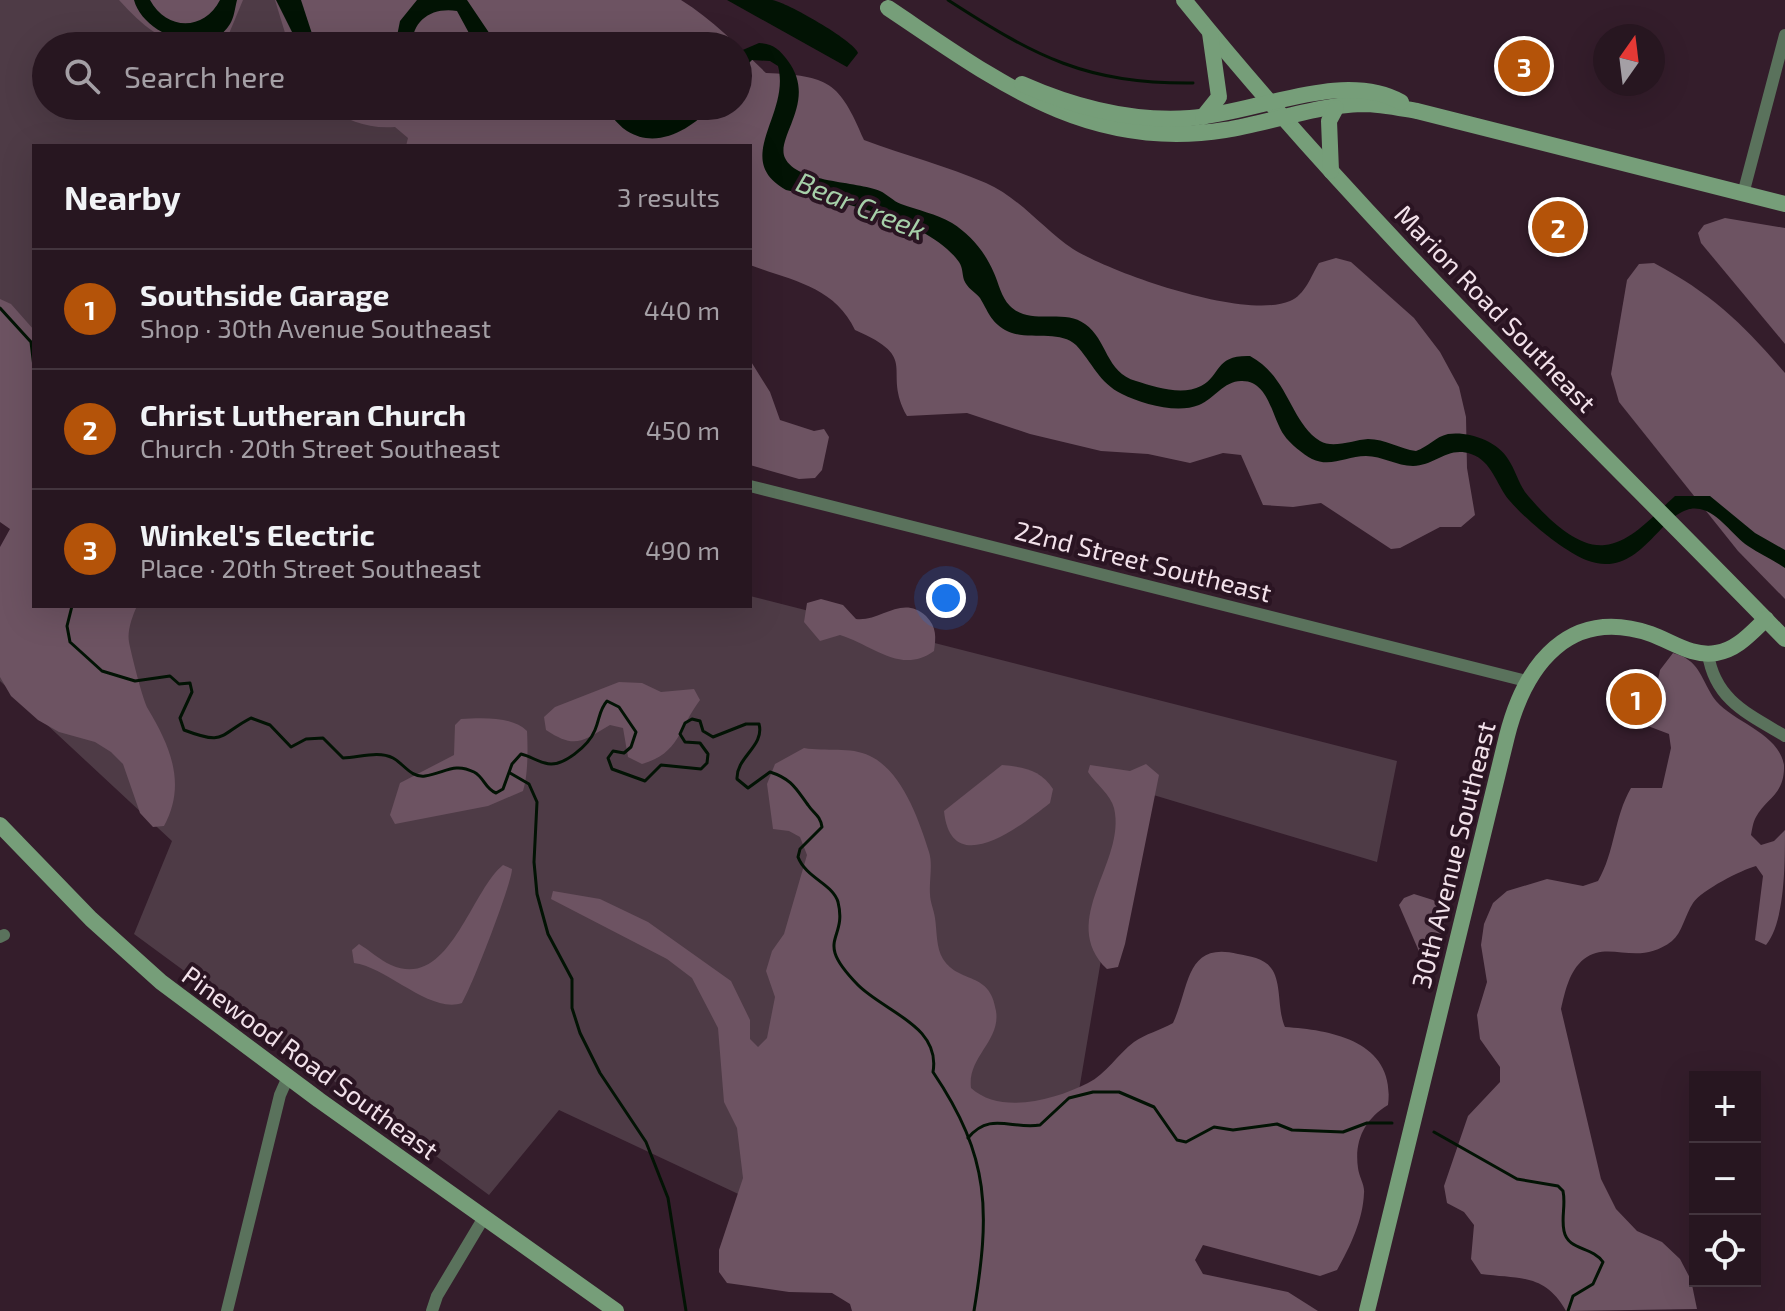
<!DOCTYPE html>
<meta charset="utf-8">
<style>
:root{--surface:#271620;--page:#33232d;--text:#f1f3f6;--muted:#a49fa5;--line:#43353e;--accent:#b45309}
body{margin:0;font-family:"Exo 2",sans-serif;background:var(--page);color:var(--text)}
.controls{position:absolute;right:24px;bottom:24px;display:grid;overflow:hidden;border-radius:0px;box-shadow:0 8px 32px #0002}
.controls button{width:72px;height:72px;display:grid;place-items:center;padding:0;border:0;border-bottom:2px solid var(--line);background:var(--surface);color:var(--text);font:40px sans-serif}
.compass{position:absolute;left:1593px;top:24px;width:72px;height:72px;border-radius:50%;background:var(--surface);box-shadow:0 8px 32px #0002;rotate:14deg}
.you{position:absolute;left:946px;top:598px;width:28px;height:28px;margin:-20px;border:6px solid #fff;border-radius:50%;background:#1a73e8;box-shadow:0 0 0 12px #1a73e833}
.badge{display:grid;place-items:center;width:52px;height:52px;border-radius:50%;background:var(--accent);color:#fff;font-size:26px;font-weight:700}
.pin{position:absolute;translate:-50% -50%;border:4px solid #fff;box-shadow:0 2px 8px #0006}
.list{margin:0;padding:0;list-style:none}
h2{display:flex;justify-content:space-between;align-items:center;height:104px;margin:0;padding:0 32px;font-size:34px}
h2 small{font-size:26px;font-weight:400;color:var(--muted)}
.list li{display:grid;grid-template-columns:52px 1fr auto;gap:24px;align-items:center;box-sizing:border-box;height:120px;padding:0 32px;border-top:2px solid var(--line)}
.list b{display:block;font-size:30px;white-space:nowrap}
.list p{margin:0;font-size:26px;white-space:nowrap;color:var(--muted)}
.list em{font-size:26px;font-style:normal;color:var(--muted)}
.icon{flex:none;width:44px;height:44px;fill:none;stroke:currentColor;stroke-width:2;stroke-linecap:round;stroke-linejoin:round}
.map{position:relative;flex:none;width:1785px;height:1311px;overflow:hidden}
.search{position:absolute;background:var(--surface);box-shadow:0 8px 32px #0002;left:32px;top:32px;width:720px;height:88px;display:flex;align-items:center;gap:20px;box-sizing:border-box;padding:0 28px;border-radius:44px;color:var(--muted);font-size:30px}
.panel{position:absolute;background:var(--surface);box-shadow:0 8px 32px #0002;left:32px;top:144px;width:720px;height:464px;border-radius:0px}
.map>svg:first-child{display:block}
</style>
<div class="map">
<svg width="1785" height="1311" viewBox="0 0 1785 1311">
<rect width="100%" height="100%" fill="#341d2b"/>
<!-- green -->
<g fill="#4e3b46">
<path d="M0,0H336L366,46H46V106H448L504,146H34V454L0,445Z"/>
<path d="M0,580L34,606H750V596L1397,761L1377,862L1130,788L1074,1120L749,1199L559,1110L489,1195L134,934L172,841L0,681Z"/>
</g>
<!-- forest -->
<g fill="#6d5362">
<path d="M119,0H243L228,36C178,56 152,36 119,0Z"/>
<path d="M275,0H681C713,20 739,47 766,73C829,76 839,81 864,140C904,155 947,166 986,183C1020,198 1043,229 1073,249C1114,274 1245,320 1290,301C1305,295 1311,276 1319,263L1336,258L1351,262L1414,318L1440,352L1459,387L1466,417L1467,468L1475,515L1461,527H1440L1400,548L1391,549L1321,503L1293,507L1263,505L1241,455L1223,453L1190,463L1148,454L1101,451L1030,434L967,413L907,416C881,369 922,359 855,330C834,286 792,281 750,265V146H406L408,138L395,127C367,129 349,121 325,106H738V46H289Z"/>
<path d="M1725,218L1785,228V344L1701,243L1698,233L1704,225Z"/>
<path d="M1654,263C1711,293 1744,325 1785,373V599L1738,551L1619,402L1611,374L1627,280L1639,264Z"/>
<path d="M0,299L11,304L34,330V606H137C132,617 127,631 129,642C131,653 143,701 148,709C170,746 187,784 164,826L153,827L140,813L123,764L111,752L95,742L59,732L38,720L11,696L0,677V547L10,529L0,522Z"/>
<path d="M750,360L770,392L780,420L814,431L824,429L829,437L822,470L815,478L799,479L750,465Z"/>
<path d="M821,599L843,605L856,619C881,622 902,594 926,616C937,627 936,638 934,651C901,675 873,645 840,635L820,641L804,622L807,603Z"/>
<path d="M1673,653C1699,660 1700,676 1713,697C1730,722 1778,731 1784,765C1785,795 1766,798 1756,817C1753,822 1752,830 1751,835L1761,845L1774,841L1785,830C1785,864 1785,922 1766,945L1755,940L1763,876L1756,866C1741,870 1702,890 1693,903C1685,915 1682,933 1672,941C1637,968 1610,939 1584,959C1569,971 1565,992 1561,1009L1601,1179L1616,1209L1637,1231L1662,1242L1680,1259L1691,1280L1697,1309L1566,1311C1545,1273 1518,1279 1481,1274L1471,1259L1474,1225L1464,1212L1447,1203L1444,1186L1468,1116L1500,1082V1067L1480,1039L1477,1015L1487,982L1481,945L1484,924L1493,903L1507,891L1547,879L1583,886L1598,881C1615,852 1614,817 1631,788H1662L1671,748L1669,734L1648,726L1660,670Z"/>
<path d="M619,682L642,683L661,692L694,689L700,700C678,729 680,753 642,764L628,757L623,728L610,725C581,742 575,749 546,730L544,717L555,707Z"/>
<path d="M461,719C482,718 512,716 527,731C528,749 528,776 523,791L488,806L395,824L390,815L400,783L454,755L455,725Z"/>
<path d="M804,748C826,752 850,746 870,756C902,771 919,820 929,852C933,864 929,881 930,894C930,902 934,910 935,918C937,931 936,948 943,959C960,985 990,970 996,1011C1001,1041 967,1057 971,1088C1001,1115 1054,1100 1088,1083C1106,1074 1118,1054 1134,1042C1145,1034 1161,1030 1173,1023C1190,987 1185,941 1238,954C1249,956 1264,958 1271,968C1282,982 1277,1009 1285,1027C1333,1030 1396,1042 1388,1105C1365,1119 1354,1140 1358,1168C1359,1177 1365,1185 1364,1193C1363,1220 1350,1247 1337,1270L1320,1276L1203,1245L1195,1260L1203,1274L1288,1292L1318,1311H852L850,1304L832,1293L789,1292L727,1283L719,1272V1250L743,1178L737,1128L724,1102L718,1028L692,978L667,959L551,899L553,891L600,899L648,922L731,981L750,1020V1039L758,1047L767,1038L775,997L766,971L772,951L784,934L807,855L800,837L789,831L773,829L767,784L775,764Z"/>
<path d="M1146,764L1159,775L1125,944L1118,967L1107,969C1057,920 1127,862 1114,808C1111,795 1095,783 1088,772L1090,765L1130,771Z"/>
<path d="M1002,765C1024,767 1041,770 1053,789L1050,803C1021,826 951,881 944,811Z"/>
<path d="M503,865L512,869C512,883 472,987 462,1003C430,1014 387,967 354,963L352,950L359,944C369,950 380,960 391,965C449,991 470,892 503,865Z"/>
<path d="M1414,894L1433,900L1447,911L1437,960L1432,966L1424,963L1399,905L1404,898Z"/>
</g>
<!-- water -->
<g fill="#021304">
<path d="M134,0H150C167,31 204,31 220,0H237C235,8 234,18 230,24C209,60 143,35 134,0Z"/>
<path d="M276,0H301L316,46H299Z"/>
<path d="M417,0H467L498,46H476L457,11C432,7 412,20 412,46H395L400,21Z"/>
<path d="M727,0C742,0 757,0 772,0C786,2 853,40 858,53L847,67Z"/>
<path d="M759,43C773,44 779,49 788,61C818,101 775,137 785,158C797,183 857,181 880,191C887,194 893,201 901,204C918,210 936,214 952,223C971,235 985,252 994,273C999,284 1001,297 1010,306C1030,326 1064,308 1085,324C1107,339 1106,373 1136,381C1155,387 1182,396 1201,386C1222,375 1214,355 1250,356C1289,377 1290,422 1320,441C1333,449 1353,440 1368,439C1385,439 1400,449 1416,451C1428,447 1435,437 1448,434C1469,431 1497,441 1508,459C1515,469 1518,482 1525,492C1542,513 1576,549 1605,545C1631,543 1657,512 1675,496H1710L1755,533L1785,550V568C1773,560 1760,554 1748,546C1733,536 1719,513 1700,509C1662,501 1644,583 1586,560C1563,551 1525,519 1509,500C1496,484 1492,461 1471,454C1447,446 1435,466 1413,466C1397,466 1382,456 1366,456C1346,456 1331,468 1312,459C1303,454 1290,444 1284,435C1272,418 1269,380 1241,381C1224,381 1214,399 1199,405C1177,414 1142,404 1122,394C1099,383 1092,362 1076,345C1059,329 1026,342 1005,330C990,321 988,311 980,298C975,292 967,288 964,280C962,274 963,268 959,262C929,219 835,201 786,190C731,159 791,115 778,66L770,61L752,60L738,74V52Z"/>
<path d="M348,106H402C385,118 365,120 348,106Z"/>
<path d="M598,106H625L645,119L655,120L679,106H712C692,129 657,150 627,131C615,123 611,112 598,106Z"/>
</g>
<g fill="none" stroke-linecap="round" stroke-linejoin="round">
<!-- stream -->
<g stroke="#021304" stroke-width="3">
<path d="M948,0C1036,57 1086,84 1193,83"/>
<path d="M0,308L31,342L34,367"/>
<path d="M72,606L67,626L70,642L102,671L135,681L170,676L179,684L190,683L192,692L180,718L184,730C226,746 218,735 251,718L270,725L291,747L306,739L323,738L343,758C358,758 378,750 393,758C404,764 411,778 425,776C445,773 454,762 474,772C484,777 485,789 496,793L503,789L512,764L521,754C530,756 536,761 545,763C562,769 589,745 595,730C600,718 599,710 607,701L619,707L636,732L631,747L624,753L613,751L608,758L612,769L645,781L661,765L701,769L707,763L708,754L700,743L685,742L680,734L685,723L692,719L700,721L703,731L713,737L746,724H759C765,746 736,757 737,779L748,788L770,772C792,779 796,789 808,805C814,814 820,815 822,827L800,849L798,857C806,878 833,884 838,902C848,942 812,938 858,985C885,1012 941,1026 933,1072C991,1158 990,1212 974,1311"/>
<path d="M510,773L529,784L537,802L534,862L537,894L548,934L572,979V1008L580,1033L600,1073L646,1142L668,1198L686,1311"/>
<path d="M1434,1132L1517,1179L1558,1186L1563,1191C1566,1205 1561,1217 1564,1231C1568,1251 1592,1246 1603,1262L1593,1284L1573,1296L1568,1311"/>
<path d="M968,1138C990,1111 1012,1130 1040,1125L1069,1098L1093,1092H1119L1154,1107L1177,1140L1186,1142L1214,1127L1233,1130L1277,1124L1292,1130L1343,1132L1367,1123H1392"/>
</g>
<!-- street -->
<g stroke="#5a725c" stroke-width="12">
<path d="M1743,194L1785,35"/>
<path d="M750,486L1526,681"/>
<path d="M1708,654C1715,700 1748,714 1785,736"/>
<path d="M0,937L4,935"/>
<path d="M227,1311L280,1095L288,1077"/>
<path d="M432,1311L437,1296L483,1219"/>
</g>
<!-- secondary -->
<g stroke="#769e79" stroke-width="16">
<path d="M1184,0C1368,228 1581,429 1785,639"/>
<path d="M888,8C996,80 1087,152 1225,130C1270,123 1317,105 1362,104C1381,104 1399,108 1417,111L1785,204"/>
<path d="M1022,84C1074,107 1133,122 1190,118C1254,114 1342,69 1401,102"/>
<path d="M1203,117L1219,97L1210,33"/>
<path d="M1331,171L1329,121L1336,108"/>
<path d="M0,825L91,919L161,982L319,1100L616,1311"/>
<path d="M1367,1311L1507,736C1525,665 1569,606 1651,634C1673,642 1692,657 1716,653C1737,650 1751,633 1766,619"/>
</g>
</g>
<g text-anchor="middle" stroke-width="8" stroke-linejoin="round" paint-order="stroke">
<!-- street labels -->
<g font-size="26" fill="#f2e1ea" stroke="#2a1422">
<text transform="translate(1495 309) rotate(46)" y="9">Marion Road Southeast</text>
<text transform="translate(1143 562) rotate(14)" y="9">22nd Street Southeast</text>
<text transform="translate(1454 855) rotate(-76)" y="9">30th Avenue Southeast</text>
<text transform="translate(310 1063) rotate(36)" y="9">Pinewood Road Southeast</text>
</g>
<!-- water labels -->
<g font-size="28" font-style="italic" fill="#a6d0a9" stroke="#2a1422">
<text transform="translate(861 206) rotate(22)" y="10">Bear Creek</text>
</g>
</g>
</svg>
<div class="controls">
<button>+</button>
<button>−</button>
<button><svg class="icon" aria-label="locate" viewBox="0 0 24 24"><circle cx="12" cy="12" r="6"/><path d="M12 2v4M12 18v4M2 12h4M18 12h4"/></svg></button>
</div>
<svg class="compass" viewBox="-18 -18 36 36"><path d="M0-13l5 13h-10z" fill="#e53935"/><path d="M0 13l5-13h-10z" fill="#a49fa5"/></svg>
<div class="you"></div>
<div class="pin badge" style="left:1636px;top:699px">1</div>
<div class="pin badge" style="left:1558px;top:227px">2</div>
<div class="pin badge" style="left:1524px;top:66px">3</div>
<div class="search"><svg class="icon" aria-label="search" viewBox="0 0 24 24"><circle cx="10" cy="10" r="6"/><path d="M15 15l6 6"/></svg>Search here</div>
<section class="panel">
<h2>Nearby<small>3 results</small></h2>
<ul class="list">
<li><span class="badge">1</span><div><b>Southside Garage</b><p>Shop · 30th Avenue Southeast</p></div><em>440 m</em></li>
<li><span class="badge">2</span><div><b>Christ Lutheran Church</b><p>Church · 20th Street Southeast</p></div><em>450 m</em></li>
<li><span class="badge">3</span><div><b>Winkel's Electric</b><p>Place · 20th Street Southeast</p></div><em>490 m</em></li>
</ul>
</section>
</div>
